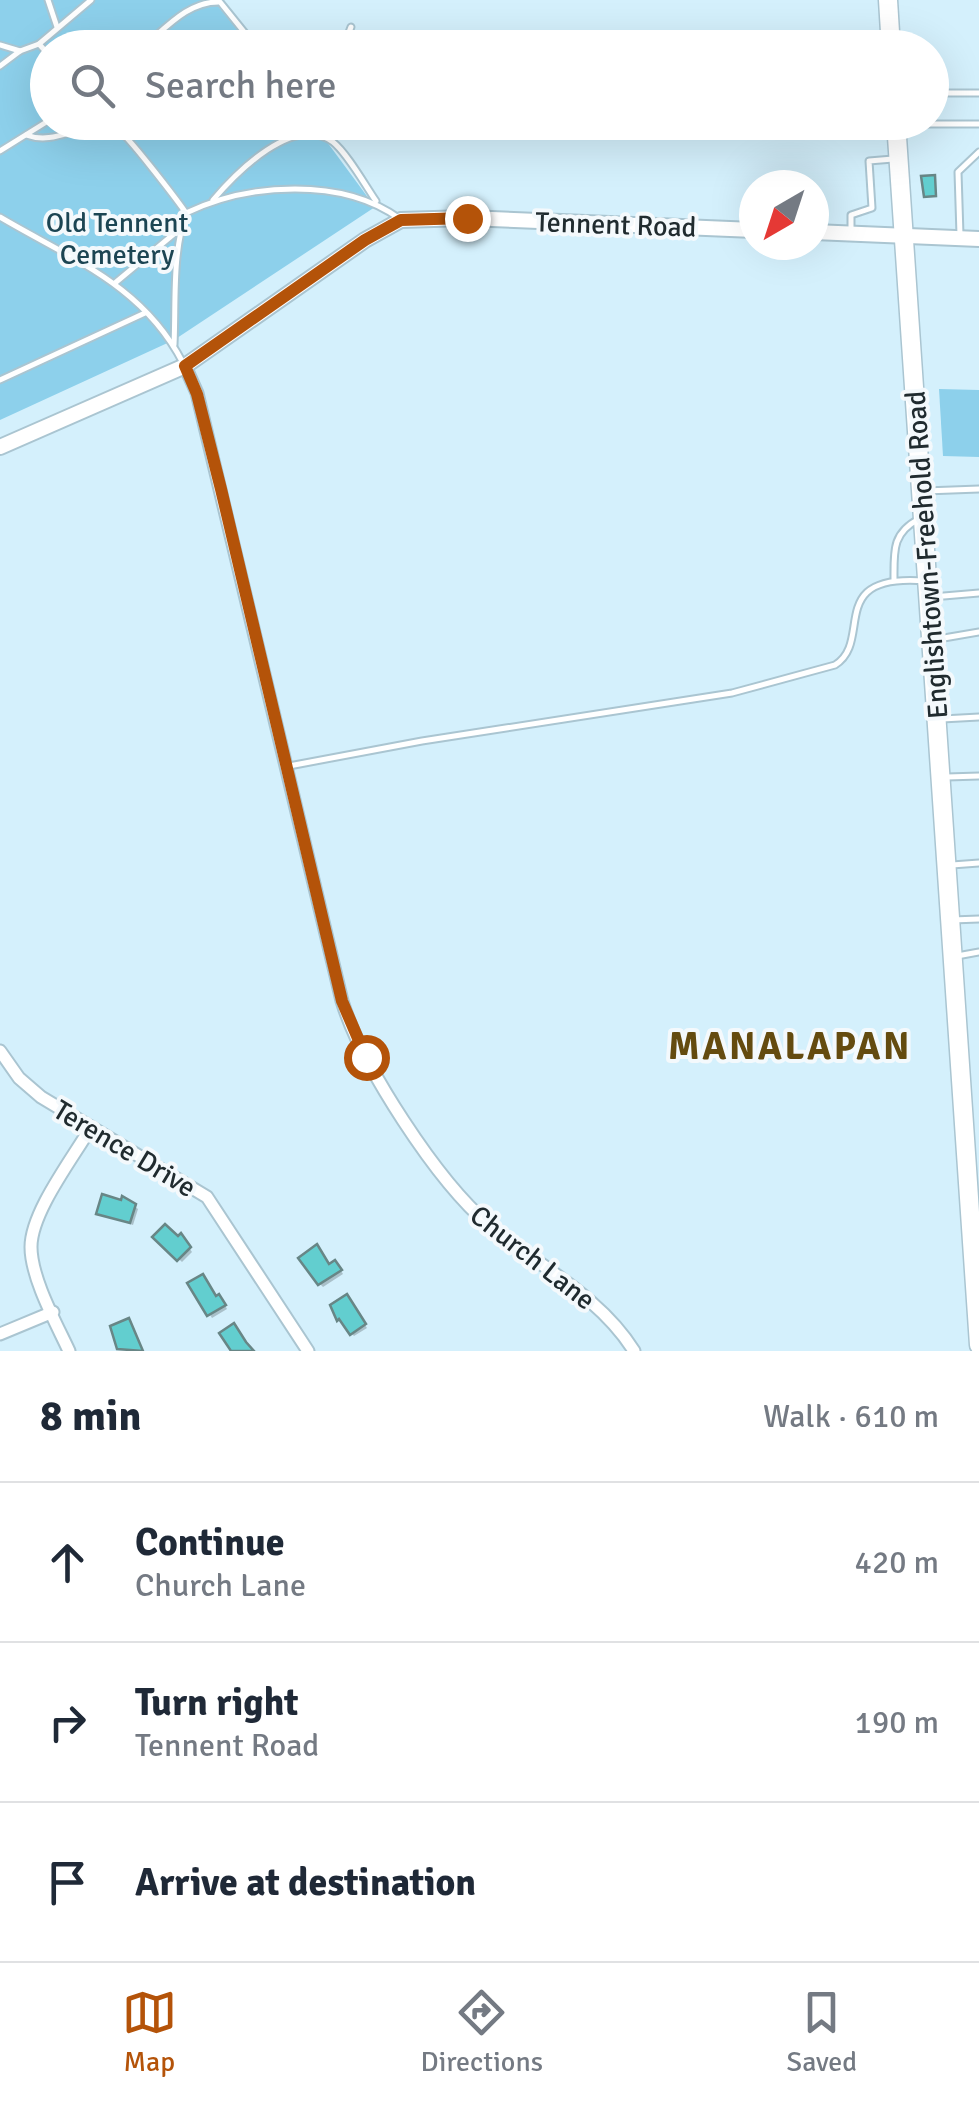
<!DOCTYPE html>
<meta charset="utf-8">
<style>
:root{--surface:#fff;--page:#f6f6f7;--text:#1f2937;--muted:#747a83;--line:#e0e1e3;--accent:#b45309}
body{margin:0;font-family:Signika,sans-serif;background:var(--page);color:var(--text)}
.compass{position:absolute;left:739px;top:170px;width:90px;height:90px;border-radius:50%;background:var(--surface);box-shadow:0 10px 40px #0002;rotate:219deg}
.stop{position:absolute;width:30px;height:30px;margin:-22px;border:8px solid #b45309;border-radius:50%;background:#fff}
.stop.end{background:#b45309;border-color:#fff;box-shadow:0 2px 10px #0008}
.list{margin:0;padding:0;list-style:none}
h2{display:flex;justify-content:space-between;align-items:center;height:130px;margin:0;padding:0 40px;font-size:42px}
h2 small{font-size:32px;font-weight:400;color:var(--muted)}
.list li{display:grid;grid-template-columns:65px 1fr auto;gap:30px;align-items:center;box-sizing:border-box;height:160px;padding:0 40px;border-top:2px solid var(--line)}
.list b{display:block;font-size:38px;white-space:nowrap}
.list p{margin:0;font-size:32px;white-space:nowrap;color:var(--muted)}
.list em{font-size:32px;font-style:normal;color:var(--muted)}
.icon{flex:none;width:55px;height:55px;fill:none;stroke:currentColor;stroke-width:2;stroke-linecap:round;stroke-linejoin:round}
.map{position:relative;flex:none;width:979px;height:1351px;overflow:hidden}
.search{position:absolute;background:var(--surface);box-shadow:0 10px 40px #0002;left:30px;right:30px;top:30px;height:110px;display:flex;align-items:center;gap:25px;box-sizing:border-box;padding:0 35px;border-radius:55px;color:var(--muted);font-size:38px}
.sheet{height:610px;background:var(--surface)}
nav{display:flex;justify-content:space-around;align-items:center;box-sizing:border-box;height:140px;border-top:2px solid var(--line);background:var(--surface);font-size:28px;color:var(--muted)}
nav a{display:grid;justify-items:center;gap:5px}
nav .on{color:var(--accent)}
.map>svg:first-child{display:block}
</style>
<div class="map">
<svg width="979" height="1351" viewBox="0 0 979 1351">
<rect width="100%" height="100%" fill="#d4f0fc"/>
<!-- green -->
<g fill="#8dd0eb">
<path d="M0,0H213L252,47L48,48V122L313,123L375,207L174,340L0,420Z"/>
<path d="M939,389L979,390V457L943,456Z"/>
</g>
<!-- shadow -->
<g fill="#0003">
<path d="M134,1206L138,1209L133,1225L99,1213Z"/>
<path d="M156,1237L183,1239L192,1252L182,1262Z"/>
<path d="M338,1266L343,1274L323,1287L320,1284L330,1267Z"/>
<path d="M191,1284L222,1300L227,1309L212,1318Z"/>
<path d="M349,1301L367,1328L354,1336L352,1334Z"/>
</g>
<!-- building -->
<g fill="#62cecf" stroke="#688686" stroke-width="2.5">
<path d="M935,175L936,196L924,197L921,176Z"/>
<path d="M102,1194L121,1200L122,1196L136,1204L130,1223L96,1214Z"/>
<path d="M165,1224L178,1236L181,1233L191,1247L177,1261L152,1237Z"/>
<path d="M317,1244L329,1264L335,1260L342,1270L318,1285L298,1258Z"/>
<path d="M203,1274L216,1296L219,1294L226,1305L207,1316L187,1283Z"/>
<path d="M347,1294L366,1324L350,1335L339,1319L337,1321L330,1305Z"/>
<path d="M129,1318L143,1351L117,1349L110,1326Z"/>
<path d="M234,1323L246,1342L254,1351H231L219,1333Z"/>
</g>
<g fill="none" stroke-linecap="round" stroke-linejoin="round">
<!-- service casing -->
<g stroke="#aac5d1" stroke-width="9">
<g id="service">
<path d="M48,0L57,27"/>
<path d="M39,44L91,0"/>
<path d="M0,45L20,51"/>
<path d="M142,48C166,28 188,1 220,2L257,48"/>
<path d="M343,48L351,27"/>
<path d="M0,66L20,51L39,44L48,54"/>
<path d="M932,93H979"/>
<path d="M317,122L331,140"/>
<path d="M899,124H979"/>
<path d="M26,135C45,142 61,135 79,130C93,127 104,123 117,129C126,133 177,200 186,213"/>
<path d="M0,151L48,121"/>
<path d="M213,200C236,173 294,113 333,142C347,153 365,185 376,201"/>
<path d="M0,217C71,259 143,285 183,363"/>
<path d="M851,231V215L872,208L869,161L893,159"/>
<path d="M960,235L958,172L979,152"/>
<path d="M115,283L181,228"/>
<path d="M174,345C176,301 172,255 186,213C249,183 342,177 400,219"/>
<path d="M0,380L145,313"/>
<path d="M925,491L979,489"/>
<path d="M894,579C894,551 892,533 919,519"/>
<path d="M932,597L979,593"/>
<path d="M938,639L979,632"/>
<path d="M942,719L979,717"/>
<path d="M289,766L422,741L732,693L835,665C874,641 824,573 925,581"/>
<path d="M947,777L979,776"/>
<path d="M952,865L979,863"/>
<path d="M952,920L979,919"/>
<path d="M957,956L979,952"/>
</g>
</g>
<!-- minor casing -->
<g stroke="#aac5d1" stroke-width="15">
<g id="minor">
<path d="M185,366L197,393L342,1001C362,1066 437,1181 489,1225C538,1266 600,1296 634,1351"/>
<path d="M0,1051L19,1078L41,1097L207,1197L308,1351"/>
<path d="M0,1334L53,1312"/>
<path d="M69,1351C56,1323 31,1278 31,1247C31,1212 73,1158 91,1127"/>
</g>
</g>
<!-- tertiary casing -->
<g stroke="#aac5d1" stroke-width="18">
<g id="tertiary">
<path d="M814,232L979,239"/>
<path d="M0,447L185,366L365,240L401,220L467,218L754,230"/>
</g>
</g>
<!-- primary casing -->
<g stroke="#aac5d1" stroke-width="21">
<g id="primary">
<path d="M888,0L891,48"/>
<path d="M896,122L979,1345"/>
</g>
</g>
<!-- service -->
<use href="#service" stroke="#fff" stroke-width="5"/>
<!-- minor -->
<use href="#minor" stroke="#fff" stroke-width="11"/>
<!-- tertiary -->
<use href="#tertiary" stroke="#fff" stroke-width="14"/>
<!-- primary -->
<use href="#primary" stroke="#fff" stroke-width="18"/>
</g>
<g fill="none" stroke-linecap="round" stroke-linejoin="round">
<!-- route -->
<path stroke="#b45309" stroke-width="12" d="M366,1057L342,1001L221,489L197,394L185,366L365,240L401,220L467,218"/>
</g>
<g text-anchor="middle" stroke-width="8" stroke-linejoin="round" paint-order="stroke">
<!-- park labels -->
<g font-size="28" fill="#1c4553" stroke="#f4f9fc">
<text x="117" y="232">Old Tennent<tspan x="117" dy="32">Cemetery</tspan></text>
</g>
<!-- street labels -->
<g font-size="28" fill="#202b2f" stroke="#f4f9fc">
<text transform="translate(616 224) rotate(2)" y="10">Tennent Road</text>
<text transform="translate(926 555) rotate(-94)" y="10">Englishtown-Freehold Road</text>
<text transform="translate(125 1148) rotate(31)" y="10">Terence Drive</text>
<text transform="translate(533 1257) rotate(38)" y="10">Church Lane</text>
</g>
<!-- district labels -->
<g font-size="38" font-weight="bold" letter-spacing="2.5" fill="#644b0f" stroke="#f4f9fc">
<text x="790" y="1059">MANALAPAN</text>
</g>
</g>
</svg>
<svg class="compass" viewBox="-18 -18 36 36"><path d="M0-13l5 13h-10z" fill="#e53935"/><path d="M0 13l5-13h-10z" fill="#747a83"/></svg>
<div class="stop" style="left:366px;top:1057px"></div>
<div class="stop end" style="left:467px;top:218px"></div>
<div class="search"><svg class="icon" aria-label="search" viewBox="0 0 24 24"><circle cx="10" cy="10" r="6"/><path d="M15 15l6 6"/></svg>Search here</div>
</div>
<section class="sheet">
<h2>8 min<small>Walk · 610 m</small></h2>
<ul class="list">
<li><svg class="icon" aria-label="ahead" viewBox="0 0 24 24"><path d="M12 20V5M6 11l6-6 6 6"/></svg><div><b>Continue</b><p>Church Lane</p></div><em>420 m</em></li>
<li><svg class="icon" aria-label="right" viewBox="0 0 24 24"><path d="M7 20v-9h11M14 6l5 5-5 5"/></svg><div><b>Turn right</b><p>Tennent Road</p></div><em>190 m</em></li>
<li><svg class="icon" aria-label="arrive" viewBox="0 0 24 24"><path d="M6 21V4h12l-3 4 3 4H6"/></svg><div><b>Arrive at destination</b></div></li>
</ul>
</section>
<nav>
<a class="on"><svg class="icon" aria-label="map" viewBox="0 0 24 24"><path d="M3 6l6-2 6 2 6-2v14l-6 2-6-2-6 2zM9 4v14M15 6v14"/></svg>Map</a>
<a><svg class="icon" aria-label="directions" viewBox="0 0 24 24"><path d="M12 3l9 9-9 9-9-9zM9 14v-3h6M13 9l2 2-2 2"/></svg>Directions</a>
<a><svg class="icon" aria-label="saved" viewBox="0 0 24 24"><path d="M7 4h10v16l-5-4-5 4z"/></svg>Saved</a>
</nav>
